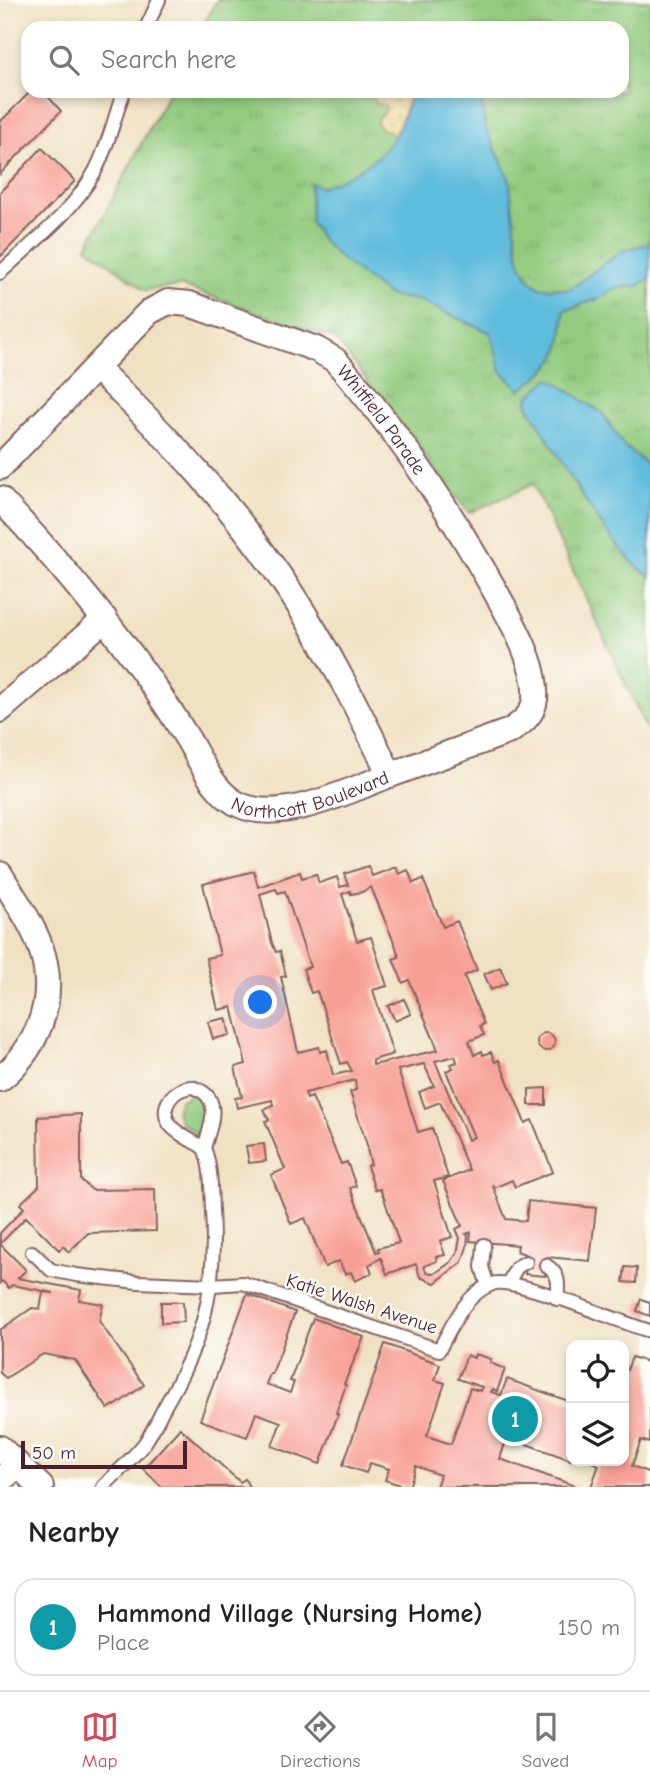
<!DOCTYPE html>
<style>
:root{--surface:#fff;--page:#f2f2f2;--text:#222;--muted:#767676;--line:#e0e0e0;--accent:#d1495b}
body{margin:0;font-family:"Comic Neue",sans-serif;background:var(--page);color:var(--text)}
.controls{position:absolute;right:21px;bottom:21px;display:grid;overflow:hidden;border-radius:14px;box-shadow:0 4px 10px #0003}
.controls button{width:63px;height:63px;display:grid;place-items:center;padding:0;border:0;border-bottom:2px solid var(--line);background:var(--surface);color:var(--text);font:35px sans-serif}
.scale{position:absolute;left:21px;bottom:18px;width:166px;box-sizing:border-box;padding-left:7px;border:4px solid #4a1f2b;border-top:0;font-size:19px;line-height:24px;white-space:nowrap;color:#4a1f2b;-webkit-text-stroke:5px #fdfcf7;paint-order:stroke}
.you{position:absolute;left:261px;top:1003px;width:24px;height:24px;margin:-18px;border:5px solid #fff;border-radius:50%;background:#1a73e8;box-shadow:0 0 0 10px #1a73e833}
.badge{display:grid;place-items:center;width:46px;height:46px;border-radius:50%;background:var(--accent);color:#fff;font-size:23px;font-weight:700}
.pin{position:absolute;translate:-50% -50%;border:4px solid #fff;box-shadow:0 2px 7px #0006}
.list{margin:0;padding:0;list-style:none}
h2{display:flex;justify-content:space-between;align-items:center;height:91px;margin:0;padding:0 28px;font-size:30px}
h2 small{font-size:23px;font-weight:400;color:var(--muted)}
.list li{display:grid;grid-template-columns:46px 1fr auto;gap:21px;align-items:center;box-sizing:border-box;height:98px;margin:0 14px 14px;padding:0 14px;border:2px solid var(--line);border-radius:21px}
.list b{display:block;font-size:26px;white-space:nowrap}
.list p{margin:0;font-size:23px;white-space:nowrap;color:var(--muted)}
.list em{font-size:23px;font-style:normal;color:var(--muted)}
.icon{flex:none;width:38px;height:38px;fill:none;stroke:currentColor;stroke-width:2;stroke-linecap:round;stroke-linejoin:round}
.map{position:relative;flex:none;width:650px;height:1487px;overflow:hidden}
.search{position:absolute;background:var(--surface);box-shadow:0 4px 10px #0003;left:21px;right:21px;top:21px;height:77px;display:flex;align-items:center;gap:18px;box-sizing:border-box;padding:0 24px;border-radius:21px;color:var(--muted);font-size:26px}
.sheet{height:203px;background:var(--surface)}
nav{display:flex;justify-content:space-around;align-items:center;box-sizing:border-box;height:98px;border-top:2px solid var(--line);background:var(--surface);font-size:19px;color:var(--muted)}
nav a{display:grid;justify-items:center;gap:4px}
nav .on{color:var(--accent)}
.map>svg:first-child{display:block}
</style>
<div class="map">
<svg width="650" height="1487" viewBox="0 0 650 1487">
<defs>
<pattern id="grass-tufts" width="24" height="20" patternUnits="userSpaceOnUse" patternTransform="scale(1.75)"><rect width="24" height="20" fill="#92cb7e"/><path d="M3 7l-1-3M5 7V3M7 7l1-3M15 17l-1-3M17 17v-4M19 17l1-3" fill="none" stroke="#7fae6d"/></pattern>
<pattern id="sand-dots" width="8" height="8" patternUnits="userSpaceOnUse" patternTransform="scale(1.75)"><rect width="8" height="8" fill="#eeda9e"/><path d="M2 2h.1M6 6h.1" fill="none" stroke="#cebb88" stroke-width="1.8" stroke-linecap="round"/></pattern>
</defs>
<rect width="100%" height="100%" fill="#fdfcf7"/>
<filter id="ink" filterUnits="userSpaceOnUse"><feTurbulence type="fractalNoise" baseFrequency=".0143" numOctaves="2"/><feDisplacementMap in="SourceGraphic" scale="14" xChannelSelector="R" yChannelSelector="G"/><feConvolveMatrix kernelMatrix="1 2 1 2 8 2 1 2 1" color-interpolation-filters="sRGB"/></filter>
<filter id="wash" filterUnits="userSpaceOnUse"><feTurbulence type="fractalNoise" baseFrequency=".00686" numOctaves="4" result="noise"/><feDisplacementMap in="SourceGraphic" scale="28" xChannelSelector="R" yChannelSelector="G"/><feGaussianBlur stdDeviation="1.57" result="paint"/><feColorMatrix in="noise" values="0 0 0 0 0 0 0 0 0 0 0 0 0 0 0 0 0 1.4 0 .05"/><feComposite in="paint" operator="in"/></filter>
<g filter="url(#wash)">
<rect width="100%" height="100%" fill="#f0e1c3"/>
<!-- grass -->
<path fill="url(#grass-tufts)" stroke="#6e7554" stroke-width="2" d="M217,0H650V731L646,728L533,484L469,513L335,339L181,286L145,290L87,247L169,91H622V28H202Z"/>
<!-- sand -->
<path fill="url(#sand-dots)" stroke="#9c7c64" stroke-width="2" d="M369,91H412L399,127L393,137L389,131L381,129L377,123L378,117L385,112L386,106L378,105Z"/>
<!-- garden -->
<path fill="#92cb7e" stroke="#6e7554" stroke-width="2" d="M193,1094L205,1103L200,1132L197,1134C184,1125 170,1117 180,1100Z"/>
<!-- water -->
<g fill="#5fbcdd" stroke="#546e84" stroke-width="2">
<path d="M412,91H479L486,129L509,178L519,260L530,280L542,288L570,289L622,251L650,243V279L639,285L614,289L596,300L564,310C563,356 556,364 520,390L501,371L491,333L418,300L389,296L341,259L321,239L311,223L310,183L321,187C377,166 395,149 412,91Z"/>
<path d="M550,378L602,413L624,446L650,467V576C610,554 553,446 527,403L529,396Z"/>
</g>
<g id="blocks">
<!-- building -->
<g fill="#f89f94" fill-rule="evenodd">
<path d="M31,91H43L61,111L0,174V122Z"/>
<path d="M42,148L75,181L0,257V192Z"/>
<path d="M368,866L372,876L396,867L399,874L408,870L413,883L423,879L443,927L457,921L477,970L464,976L484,1024L480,1026L484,1035L469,1041L474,1055L482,1051L483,1055L491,1052L495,1062L499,1060L525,1123L532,1120L553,1172L515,1187L512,1180L494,1188L492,1184L506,1219L526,1221L528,1201L596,1208L590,1261L547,1257L545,1276L525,1274L527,1255L517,1251L518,1245L470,1241L471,1232L466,1234L468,1235L467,1247L462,1262L435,1283L420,1277L416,1264L387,1274L381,1258L369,1265L372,1273L355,1281L351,1272L345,1274L339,1261L325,1267L305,1218L291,1224L271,1175L285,1169L265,1121L269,1120L264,1109L273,1105L272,1100L237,1108L235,1098L242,1097L235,1067L246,1064L232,1007L218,1010L206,958L220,955L203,884L254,871L258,887L300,872L302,878L316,874L319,883L337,877L340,887L348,885L344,874ZM371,887L396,947L399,957L393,959L403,983L409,980L438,1050L373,1065V1060L393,1054L373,990L387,986L371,937L357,941L342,894L350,891L351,894L362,892ZM276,889L278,893L285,891L310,967L303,969L311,993L317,991L341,1064L347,1062L352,1071L333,1075L327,1050L320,1052L319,1047L298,1052L281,977L286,976L280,951L276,952L272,943L260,894ZM455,1056L457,1062L451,1064L453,1068L446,1071L474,1137L468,1140L435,1061ZM424,1064L434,1086L419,1092L425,1108L440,1102L469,1170L443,1181L462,1226L456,1229L460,1238L457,1253L451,1262L434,1274L426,1272L424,1266L437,1261L436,1257L445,1255L440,1241L452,1237L434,1181L448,1177L432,1128L418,1132L398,1070ZM355,1080L356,1090L350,1092L368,1148L367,1149L371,1164L367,1166L375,1190L380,1189L384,1198L399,1243L378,1248L379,1251L376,1252L350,1188L356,1186L347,1162L341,1164L312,1097L307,1099L305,1093Z"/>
<path d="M500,967L507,983L491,990L484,974Z"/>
<path d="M404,999L411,1014L395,1021L388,1006Z"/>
<path d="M226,1018L230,1035L213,1039L208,1022Z"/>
<circle cx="546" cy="1042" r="9"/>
<path d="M546,1088V1105H529V1089Z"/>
<path d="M81,1114V1180L92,1190L155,1189L156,1231L88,1233L69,1252L63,1246L59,1250L26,1217L0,1244L26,1270L18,1278L81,1290L79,1300L103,1304L99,1321L144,1385L115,1406L114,1405L108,1409L75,1360L43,1354L6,1378L0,1373V1330L32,1308L40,1309L43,1292L54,1293L12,1285L9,1288L2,1281L0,1283V1233L24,1208L20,1204L39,1186L38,1117Z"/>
<path d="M264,1144L266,1161L249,1163L246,1146Z"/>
<path d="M625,1267L637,1268L636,1283L623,1282Z"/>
<path d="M247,1294L295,1312L272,1374H270L266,1384L290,1393L294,1382L290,1381L313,1318L364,1337L344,1384L346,1385L336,1413L338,1414L320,1464L272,1446L281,1422L256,1413L247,1437L200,1420Z"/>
<path d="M641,1299L650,1302V1316L637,1311Z"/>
<path d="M161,1302H183L184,1322L161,1323Z"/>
<path d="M385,1344L440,1364L435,1380L445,1383L427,1436L451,1444L470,1388L480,1391L482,1387L458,1379L467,1355L474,1358L475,1354L491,1359L490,1363L505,1369L497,1391L493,1389L491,1392L501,1395L507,1379L571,1402V1460L507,1437L500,1459L578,1487H436L440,1475L416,1466L409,1487H407L385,1480L389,1469L370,1463L366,1473L343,1465Z"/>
<path d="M632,1357L650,1363V1443L641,1440L632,1466L650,1473V1487H591L599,1465L589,1461H624V1368L627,1370Z"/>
<path d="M180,1428L240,1482L245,1479L249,1487H162L143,1469Z"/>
</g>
</g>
</g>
<g filter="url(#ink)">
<use href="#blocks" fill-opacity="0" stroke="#846360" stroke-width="2"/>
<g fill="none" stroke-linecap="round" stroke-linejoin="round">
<!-- service casing -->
<g stroke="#846360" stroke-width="16">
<g id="service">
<path d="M146,28L159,0"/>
<path d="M0,273C33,242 71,214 94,173C108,148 114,118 124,91"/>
<path d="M191,1087C224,1095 211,1125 204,1148C193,1141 178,1135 170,1125C158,1107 173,1089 191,1087Z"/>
<path d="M484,1245L482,1267L488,1286"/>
<path d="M32,1252L51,1270L76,1275L138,1282L212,1285L243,1283L439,1350C452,1326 465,1294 492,1284C514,1275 619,1323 650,1331"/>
<path d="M546,1265C560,1274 559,1284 557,1299"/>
<path d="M508,1283L517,1267L526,1262"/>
<path d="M103,1487C116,1473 132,1459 144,1444C152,1433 158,1419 165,1406C204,1339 217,1289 212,1211C211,1190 212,1168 204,1148"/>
</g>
</g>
<!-- minor casing -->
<g stroke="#846360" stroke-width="28">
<g id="minor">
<path id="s1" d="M0,467L149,312L168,302L189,304L316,349L335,360C397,429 448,508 494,589C510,618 538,664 535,699C533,715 522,723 510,731L390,775"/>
<path id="s2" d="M0,499C71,574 136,653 189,741C202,764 216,796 242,806C284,823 350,790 390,775C360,713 329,651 291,593C236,509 168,437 96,368"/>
<path d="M0,710L105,619"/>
<path d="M0,874C15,900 35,926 43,955C56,1002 37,1049 0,1079"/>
<path d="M0,1448L41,1487"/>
<path d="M0,1481L17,1465"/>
</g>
</g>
<!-- service -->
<use href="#service" stroke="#fff" stroke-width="12"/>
<!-- minor -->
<use href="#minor" stroke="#fff" stroke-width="24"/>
</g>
</g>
<g text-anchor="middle" stroke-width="5" stroke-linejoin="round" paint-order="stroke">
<!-- street labels -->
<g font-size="19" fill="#4a1f2b" stroke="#fdfcf7">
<text dy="7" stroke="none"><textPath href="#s1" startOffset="490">Whitfield Parade</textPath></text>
<text dy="7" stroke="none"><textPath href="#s2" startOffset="464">Northcott Boulevard</textPath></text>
<text transform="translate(362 1303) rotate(18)" y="7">Katie Walsh Avenue</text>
</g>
</g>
</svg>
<div class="controls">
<button><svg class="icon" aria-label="locate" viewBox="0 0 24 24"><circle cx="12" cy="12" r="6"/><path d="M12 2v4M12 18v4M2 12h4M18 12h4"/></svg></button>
<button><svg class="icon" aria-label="layers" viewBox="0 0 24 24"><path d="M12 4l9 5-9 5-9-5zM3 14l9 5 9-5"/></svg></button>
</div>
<div class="scale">50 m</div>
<div class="you"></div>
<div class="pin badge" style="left:515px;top:1419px;background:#0f9aa8">1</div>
<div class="search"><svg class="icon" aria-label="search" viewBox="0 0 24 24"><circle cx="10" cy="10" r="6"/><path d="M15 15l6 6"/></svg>Search here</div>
</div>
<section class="sheet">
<h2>Nearby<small></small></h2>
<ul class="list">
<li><span class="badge" style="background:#0f9aa8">1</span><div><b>Hammond Village (Nursing Home)</b><p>Place</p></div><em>150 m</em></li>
</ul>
</section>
<nav>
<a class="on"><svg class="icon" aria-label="map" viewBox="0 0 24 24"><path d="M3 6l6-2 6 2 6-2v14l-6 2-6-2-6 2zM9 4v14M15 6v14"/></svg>Map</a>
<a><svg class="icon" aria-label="directions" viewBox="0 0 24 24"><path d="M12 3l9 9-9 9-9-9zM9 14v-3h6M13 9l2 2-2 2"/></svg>Directions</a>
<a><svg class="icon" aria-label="saved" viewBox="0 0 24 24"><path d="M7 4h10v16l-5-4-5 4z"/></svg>Saved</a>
</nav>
